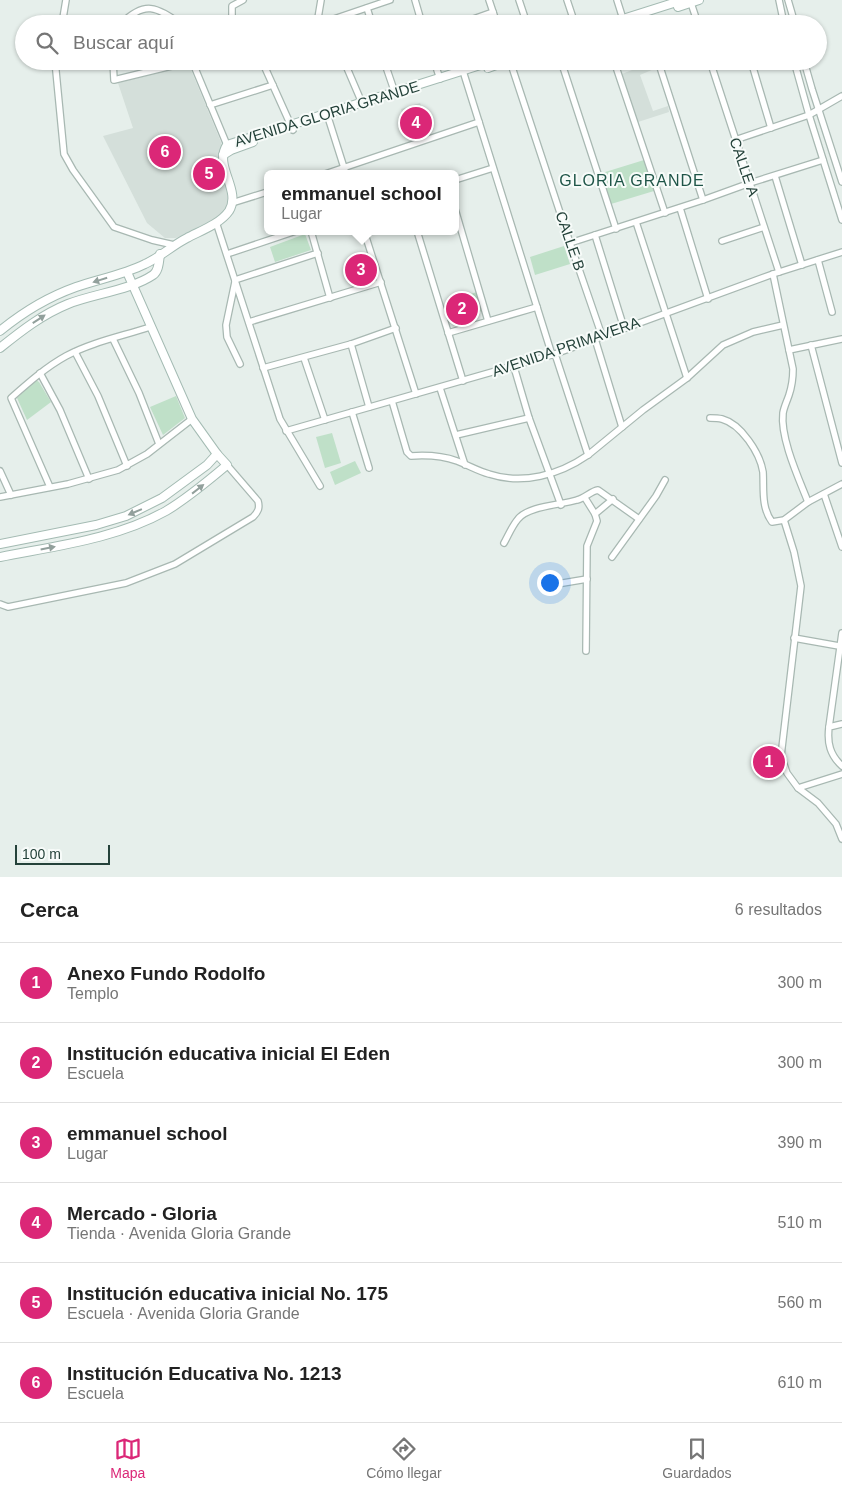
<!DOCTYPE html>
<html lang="es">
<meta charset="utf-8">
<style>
:root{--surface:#fff;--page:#f2f2f2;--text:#222;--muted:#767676;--line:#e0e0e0;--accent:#db2777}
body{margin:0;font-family:Arial,sans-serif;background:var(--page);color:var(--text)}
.scale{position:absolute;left:15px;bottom:12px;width:95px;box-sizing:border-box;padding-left:5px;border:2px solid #24423a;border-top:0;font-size:14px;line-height:18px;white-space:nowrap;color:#24423a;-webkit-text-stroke:4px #f7fbf9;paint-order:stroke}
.you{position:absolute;left:549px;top:582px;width:18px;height:18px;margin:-12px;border:4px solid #fff;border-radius:50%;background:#1a73e8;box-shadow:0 0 0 8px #1a73e833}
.badge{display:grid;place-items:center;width:32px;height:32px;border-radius:50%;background:var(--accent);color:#fff;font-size:16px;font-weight:700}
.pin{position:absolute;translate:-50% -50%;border:2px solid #fff;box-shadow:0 1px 5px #0006}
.popup{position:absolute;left:264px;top:170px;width:195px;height:65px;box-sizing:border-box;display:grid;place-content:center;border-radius:8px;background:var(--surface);filter:drop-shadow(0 1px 4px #0005);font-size:16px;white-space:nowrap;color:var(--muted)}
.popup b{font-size:19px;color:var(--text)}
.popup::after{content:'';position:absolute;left:50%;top:100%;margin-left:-10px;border:10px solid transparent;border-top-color:var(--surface)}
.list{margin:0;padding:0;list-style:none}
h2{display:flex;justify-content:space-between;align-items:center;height:65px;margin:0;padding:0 20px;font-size:21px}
h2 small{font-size:16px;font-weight:400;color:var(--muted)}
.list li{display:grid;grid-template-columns:32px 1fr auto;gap:15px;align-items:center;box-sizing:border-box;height:80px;padding:0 20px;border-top:1px solid var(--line)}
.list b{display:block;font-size:19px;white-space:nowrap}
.list p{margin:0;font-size:16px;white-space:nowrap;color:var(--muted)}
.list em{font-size:16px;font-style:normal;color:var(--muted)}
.icon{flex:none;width:28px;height:28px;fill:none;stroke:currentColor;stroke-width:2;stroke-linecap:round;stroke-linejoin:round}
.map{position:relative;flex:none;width:842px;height:877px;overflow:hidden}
.search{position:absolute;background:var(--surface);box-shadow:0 1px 4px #0004;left:15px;right:15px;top:15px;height:55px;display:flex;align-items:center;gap:12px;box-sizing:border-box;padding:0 18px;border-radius:28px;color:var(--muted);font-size:19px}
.sheet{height:545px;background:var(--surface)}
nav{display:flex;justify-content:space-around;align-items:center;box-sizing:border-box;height:70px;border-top:1px solid var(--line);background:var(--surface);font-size:14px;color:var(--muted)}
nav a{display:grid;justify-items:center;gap:2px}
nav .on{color:var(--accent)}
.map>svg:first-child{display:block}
</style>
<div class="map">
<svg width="842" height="877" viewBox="0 0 842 877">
<rect width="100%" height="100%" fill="#e6efeb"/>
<!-- built -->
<g fill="#d4dfda">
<path d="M652,62L654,69L640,75L653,111L668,106L669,112L638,122L622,74Z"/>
<path d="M189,65L223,147L220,149L219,154L229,202L222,215L176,238H165L147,223L103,136L133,128L118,83Z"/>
<path d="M420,103L432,136L411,143L401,109Z"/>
</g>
<!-- green -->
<g fill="#bfe0c8">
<path d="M644,160L654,191L611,204L602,173Z"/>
<path d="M305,234L311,250L275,262L270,247Z"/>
<path d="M564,246L570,264L535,275L530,257Z"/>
<path d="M477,292L482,311L450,320L445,302Z"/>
<path d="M36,380L39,382L51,402L27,420L17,398Z"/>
<path d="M176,396L185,418L163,435L150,407Z"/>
<path d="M332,433L341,463L325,468L316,437Z"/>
<path d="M355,461L361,473L335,485L330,472Z"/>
</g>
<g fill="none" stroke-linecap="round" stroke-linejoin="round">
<!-- street casing -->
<g stroke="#a8b8b2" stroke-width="8">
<g id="street">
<path d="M415,0L422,24"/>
<path d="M489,0L497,24"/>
<path d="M519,0L527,24"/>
<path d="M567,0L575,24"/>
<path d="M617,0L623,19"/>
<path d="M690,0L698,24"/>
<path d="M779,0L784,24"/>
<path d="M788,0L795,24"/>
<path d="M367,8L372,24"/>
<path d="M643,18L645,24"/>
<path d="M62,24L66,0"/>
<path d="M121,24C145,0 156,7 181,24"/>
<path d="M232,24V6L243,0"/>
<path d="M317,24L321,0"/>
<path d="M319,24L390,0"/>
<path d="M459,24L493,12"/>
<path d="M55,61L64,154L73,170L114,227L152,240L174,245"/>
<path d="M113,61L114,80L192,61"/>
<path d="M192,61L227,145"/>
<path d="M262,61L293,130"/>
<path d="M344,61L362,103"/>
<path d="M384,61L395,93"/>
<path d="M434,61L440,79"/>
<path d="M510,61L570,243L602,336"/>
<path d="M561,61L616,229"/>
<path d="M614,61L665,213"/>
<path d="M658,61L703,200"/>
<path d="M710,61L779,272"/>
<path d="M751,61L771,128"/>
<path d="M794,61L809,115L842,220"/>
<path d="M804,61L812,89L842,182"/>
<path d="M463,71L552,355"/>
<path d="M210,105L273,85"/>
<path d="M327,114L346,174"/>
<path d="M735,140L809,115L842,96"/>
<path d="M325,174L479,122"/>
<path d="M775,176L802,265"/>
<path d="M455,180L493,168"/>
<path d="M232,203L267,192"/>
<path d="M680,208L708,299"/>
<path d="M455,209L488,321"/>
<path d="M216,222L280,419L320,486"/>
<path d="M636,222L687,378"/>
<path d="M311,231L330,298"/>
<path d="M364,231L416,394"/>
<path d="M417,231L463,381"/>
<path d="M595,235L624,328"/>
<path d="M722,241L764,227"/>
<path d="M570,243L703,200L750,183L823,160"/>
<path d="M227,254L296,231"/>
<path d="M818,260L832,312"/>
<path d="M773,274L793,369C793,378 792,386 789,395C787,401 784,407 783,413C780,438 799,479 808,502"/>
<path d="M235,280L318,253"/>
<path d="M235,282L226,325L227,337L240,364"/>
<path d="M249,322L381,282"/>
<path d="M448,333L537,307"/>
<path d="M113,339L139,393L159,444"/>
<path d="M595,339L622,427"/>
<path d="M351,344L369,407"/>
<path d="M811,345L842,463"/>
<path d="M789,350L842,339"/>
<path d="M75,352L98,396L127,466"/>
<path d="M555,354L588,455"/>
<path d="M304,358L325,420"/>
<path d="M514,367L529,418L561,505"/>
<path d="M263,368L351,344L396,328"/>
<path d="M40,373L60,410L89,479"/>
<path d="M440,388L465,465"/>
<path d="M392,401L407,452L411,456C426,455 443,456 457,461C468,465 478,471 489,474C523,485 559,475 588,455L643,410L687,378L723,345L753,332L783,325"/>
<path d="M352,412L369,468"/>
<path d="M710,418C714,418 718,418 722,419C741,424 760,453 763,472C764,489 761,507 772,522L784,520L808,502L842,484"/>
<path d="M286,431L555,354L773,274L842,252"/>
<path d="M456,435L529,418"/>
<path d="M0,471L11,495"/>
<path d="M50,487L11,398C28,383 46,367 66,356C92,342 123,336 150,327"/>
<path d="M824,494L842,547"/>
<path d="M0,497L68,484L118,470L147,454L192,419"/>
<path d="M585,498L595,514L597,521L587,546L586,651"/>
<path d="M595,514L613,499"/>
<path d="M784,520L794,552L801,586L781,756L787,773L798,788L818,803L836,824L842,839"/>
<path d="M504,543C508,536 512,526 518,519C528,506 561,505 577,500C585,498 591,491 598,490L639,519"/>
<path d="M612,557L656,496L665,480"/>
<path d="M551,585L587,579"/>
<path d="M0,604L8,607L126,583L175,564L253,517C258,512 260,508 258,501L227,465"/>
<path d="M794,638L839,646"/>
<path d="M842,724L829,727C827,743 830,755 842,766"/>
<path d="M829,727L842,633"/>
<path d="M798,788L842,774"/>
</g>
</g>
<!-- secondary casing -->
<g stroke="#a4bbb3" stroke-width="10">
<g id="secondary">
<path d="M678,7L699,0"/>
<path d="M607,24L683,0"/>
<path d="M488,68L507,61"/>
<path d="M223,155L231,150L253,142"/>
<path d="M0,331C23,312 48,297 76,287C99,279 123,275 145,264C159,258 173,245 187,238C200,231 220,224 229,211C242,190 213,166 227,145L493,61"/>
<path d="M0,348C21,331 43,314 68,304C93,294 131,290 153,275C159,271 159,261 160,254"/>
<path d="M0,544L96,525L126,516L162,498L207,465L217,454"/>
<path d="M0,557C55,546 116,539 166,511C188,498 208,481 227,465L217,454L192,419L127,272"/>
</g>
</g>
<!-- street -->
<use href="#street" stroke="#fff" stroke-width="5.5"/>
<!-- secondary -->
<use href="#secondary" stroke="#fff" stroke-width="8"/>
</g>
<!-- one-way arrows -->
<defs><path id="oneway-solid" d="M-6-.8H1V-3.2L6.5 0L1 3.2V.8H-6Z" transform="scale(1.25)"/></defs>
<g fill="#92a09c">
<use href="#oneway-solid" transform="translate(100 280) rotate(163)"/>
<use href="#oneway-solid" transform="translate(39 319) rotate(-33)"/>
<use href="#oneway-solid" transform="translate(198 489) rotate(-38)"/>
<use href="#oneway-solid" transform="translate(135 512) rotate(157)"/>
<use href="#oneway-solid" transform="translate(48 548) rotate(-11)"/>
</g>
<g text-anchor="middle" stroke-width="4" stroke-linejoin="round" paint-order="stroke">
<!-- street labels -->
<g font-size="15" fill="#24423a" stroke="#f7fbf9">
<text transform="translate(327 114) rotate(-17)" y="5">AVENIDA GLORIA GRANDE</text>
<text transform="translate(744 167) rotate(71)" y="5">CALLE A</text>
<text transform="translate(570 241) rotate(71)" y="5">CALLE B</text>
<text transform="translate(566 347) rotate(-19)" y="5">AVENIDA PRIMAVERA</text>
</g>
<!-- neighbourhood labels -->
<g font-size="16" letter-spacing="1" fill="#1f5548" stroke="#f7fbf9">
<text x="632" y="186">GLORIA GRANDE</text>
</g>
</g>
</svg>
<div class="scale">100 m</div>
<div class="you"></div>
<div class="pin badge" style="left:769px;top:762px">1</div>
<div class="pin badge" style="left:462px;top:309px">2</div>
<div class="pin badge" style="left:361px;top:270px">3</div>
<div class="popup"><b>emmanuel school</b>Lugar</div>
<div class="pin badge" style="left:416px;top:123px">4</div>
<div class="pin badge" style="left:209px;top:174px">5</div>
<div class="pin badge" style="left:165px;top:152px">6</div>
<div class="search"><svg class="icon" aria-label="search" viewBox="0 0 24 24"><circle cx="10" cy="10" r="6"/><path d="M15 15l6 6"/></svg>Buscar aquí</div>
</div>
<section class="sheet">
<h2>Cerca<small>6 resultados</small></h2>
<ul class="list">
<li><span class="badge">1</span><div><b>Anexo Fundo Rodolfo</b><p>Templo</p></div><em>300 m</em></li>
<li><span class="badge">2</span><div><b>Institución educativa inicial El Eden</b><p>Escuela</p></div><em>300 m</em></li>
<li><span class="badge">3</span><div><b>emmanuel school</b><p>Lugar</p></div><em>390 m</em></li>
<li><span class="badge">4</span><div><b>Mercado - Gloria</b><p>Tienda · Avenida Gloria Grande</p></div><em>510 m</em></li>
<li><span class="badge">5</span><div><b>Institución educativa inicial No. 175</b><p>Escuela · Avenida Gloria Grande</p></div><em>560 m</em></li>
<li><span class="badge">6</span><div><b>Institución Educativa No. 1213</b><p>Escuela</p></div><em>610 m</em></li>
</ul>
</section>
<nav>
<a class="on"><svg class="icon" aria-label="map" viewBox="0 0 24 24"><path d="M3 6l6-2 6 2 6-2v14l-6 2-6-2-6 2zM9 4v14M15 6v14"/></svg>Mapa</a>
<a><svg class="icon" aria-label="directions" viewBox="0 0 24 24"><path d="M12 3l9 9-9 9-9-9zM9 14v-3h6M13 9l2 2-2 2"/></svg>Cómo llegar</a>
<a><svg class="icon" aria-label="saved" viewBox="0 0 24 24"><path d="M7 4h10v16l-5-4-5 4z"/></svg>Guardados</a>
</nav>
